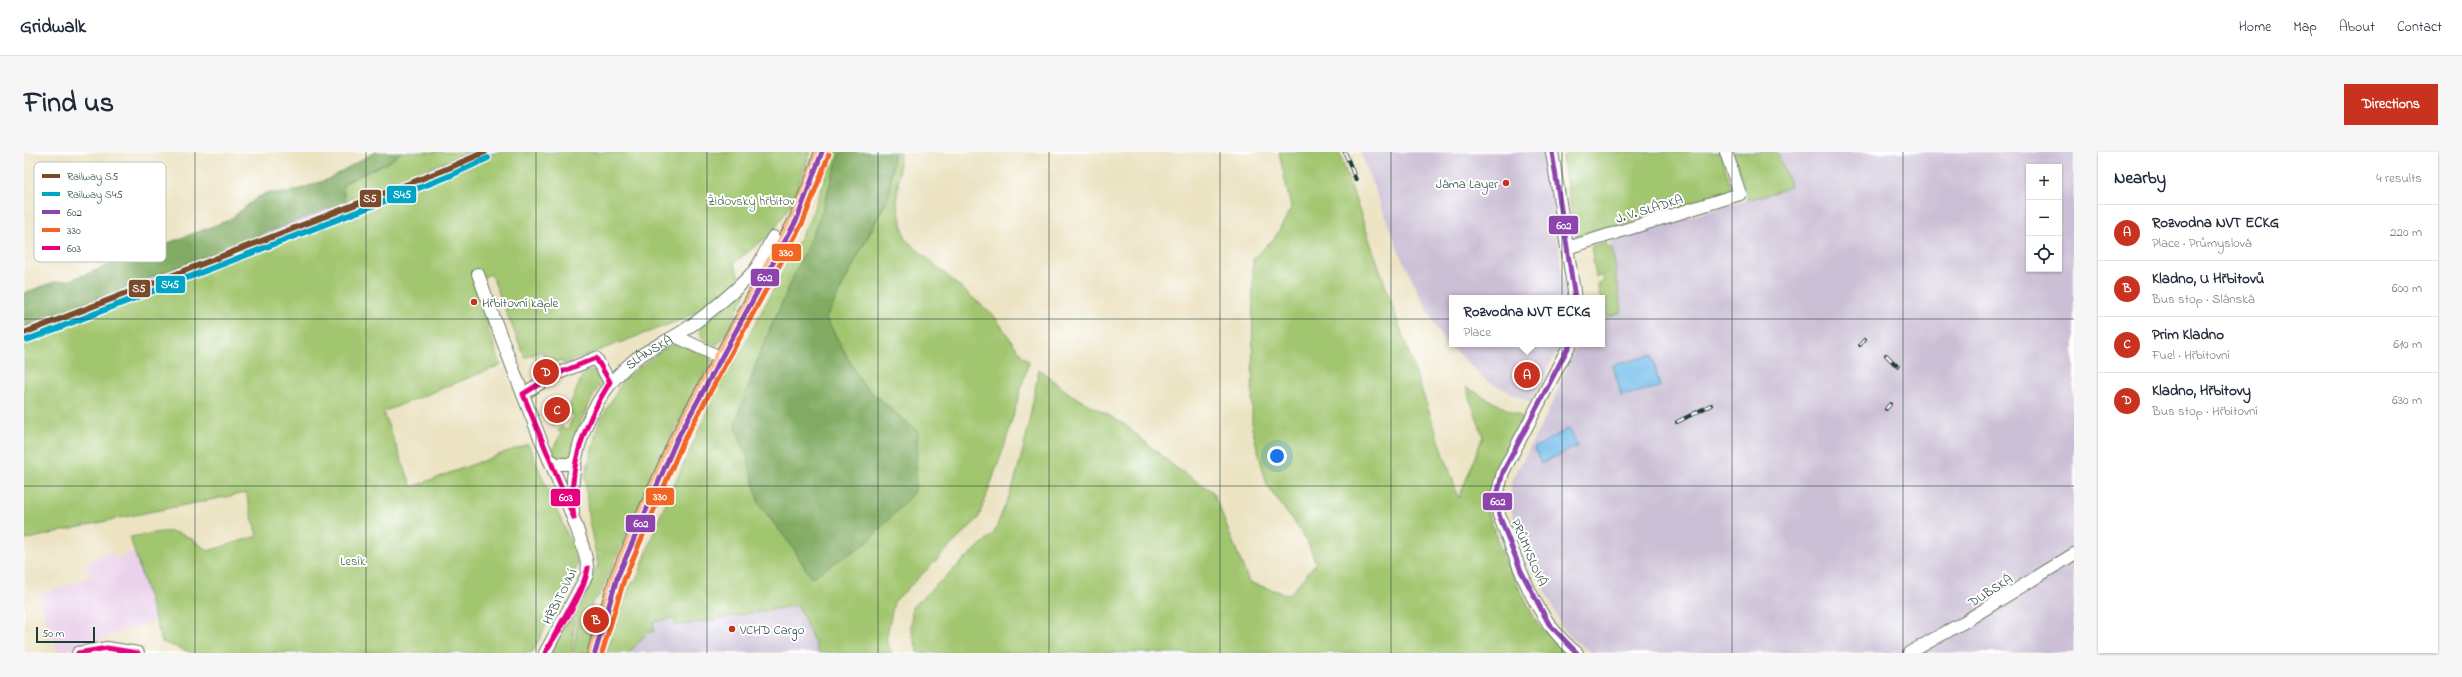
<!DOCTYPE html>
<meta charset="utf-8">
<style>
:root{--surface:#fff;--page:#f6f6f7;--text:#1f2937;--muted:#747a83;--line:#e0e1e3;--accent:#c8321e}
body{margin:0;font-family:"Indie Flower",sans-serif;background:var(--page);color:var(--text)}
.controls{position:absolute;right:12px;top:12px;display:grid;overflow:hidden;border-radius:0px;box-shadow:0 1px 3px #0004}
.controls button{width:36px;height:36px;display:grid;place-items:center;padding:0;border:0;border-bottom:1px solid var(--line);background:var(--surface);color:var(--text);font:20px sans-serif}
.scale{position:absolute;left:12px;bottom:10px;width:59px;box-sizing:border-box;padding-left:4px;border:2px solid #1f3d34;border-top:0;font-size:11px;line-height:14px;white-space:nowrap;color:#1f3d34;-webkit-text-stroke:3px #fff;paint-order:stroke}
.you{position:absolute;left:1253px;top:304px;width:14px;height:14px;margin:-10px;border:3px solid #fff;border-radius:50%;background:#1a73e8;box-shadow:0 0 0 6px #1a73e833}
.badge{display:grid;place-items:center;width:26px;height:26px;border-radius:50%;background:var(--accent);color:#fff;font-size:13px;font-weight:700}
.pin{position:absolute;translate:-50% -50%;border:2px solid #fff;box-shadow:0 1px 4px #0006}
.popup{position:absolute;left:1425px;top:143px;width:156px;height:52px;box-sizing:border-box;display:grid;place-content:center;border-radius:0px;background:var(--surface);filter:drop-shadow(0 1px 3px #0005);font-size:13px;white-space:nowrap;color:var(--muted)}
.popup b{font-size:15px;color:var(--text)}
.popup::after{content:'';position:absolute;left:50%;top:100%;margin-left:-8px;border:8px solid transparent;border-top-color:var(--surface)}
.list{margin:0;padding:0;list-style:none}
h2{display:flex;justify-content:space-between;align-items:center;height:52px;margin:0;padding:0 16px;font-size:17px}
h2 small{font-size:13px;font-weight:400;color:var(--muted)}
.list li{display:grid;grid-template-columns:26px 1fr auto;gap:12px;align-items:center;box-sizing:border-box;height:56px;padding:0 16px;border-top:1px solid var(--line)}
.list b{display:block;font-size:15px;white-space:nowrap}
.list p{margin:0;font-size:13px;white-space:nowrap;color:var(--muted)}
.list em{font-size:13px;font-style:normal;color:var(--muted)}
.icon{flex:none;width:22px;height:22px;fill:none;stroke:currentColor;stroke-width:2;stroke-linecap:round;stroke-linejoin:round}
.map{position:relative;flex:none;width:2050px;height:501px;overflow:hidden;border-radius:0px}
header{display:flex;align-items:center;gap:24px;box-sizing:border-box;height:56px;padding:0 20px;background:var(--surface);border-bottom:1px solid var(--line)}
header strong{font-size:19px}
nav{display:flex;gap:22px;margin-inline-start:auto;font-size:14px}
.intro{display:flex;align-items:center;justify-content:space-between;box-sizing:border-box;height:96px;padding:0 24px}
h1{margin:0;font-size:28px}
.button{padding:10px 18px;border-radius:0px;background:var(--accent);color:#fff;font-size:14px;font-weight:700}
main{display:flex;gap:24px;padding:0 24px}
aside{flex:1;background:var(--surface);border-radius:0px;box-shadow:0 1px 3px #0004}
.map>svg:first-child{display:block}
</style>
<header>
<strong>Gridwalk</strong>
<nav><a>Home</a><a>Map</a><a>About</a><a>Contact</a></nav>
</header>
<div class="intro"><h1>Find us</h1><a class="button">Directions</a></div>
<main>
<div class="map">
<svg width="2050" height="501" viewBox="0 0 2050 501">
<rect width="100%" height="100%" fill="#fff"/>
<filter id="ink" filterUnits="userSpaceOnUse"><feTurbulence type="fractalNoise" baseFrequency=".025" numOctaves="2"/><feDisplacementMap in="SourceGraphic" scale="8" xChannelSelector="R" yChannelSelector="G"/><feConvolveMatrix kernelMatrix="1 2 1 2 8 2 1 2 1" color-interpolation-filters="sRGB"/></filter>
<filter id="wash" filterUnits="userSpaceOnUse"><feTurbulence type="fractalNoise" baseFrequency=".012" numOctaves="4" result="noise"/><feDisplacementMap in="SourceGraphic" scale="16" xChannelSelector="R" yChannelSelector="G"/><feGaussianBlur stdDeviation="0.9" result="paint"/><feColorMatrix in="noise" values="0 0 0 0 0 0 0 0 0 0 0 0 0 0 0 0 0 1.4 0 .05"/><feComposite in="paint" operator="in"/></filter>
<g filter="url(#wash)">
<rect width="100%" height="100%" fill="#ece3c3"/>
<!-- built -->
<path fill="#ebd1eb" d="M88,400L91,407L110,400L132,468L34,501L14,443L66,425L61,410Z"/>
<!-- industrial -->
<g fill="#cbbfd5" fill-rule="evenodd">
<path d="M446,0H473L422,23L0,187V175Z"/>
<path d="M1336,0H1522L1542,146H1428V192H1537L1506,250L1463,229L1417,186L1375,100Z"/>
<path d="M1752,0H2050V501H1568L1548,487L1538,476L1488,361L1487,331L1526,256L1553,192H1578V167L1598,159L1587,88L1767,35ZM2005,15H2035V117H2005Z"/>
<path d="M774,453L795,501H605L629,470L650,466L652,474Z"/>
</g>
<!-- green -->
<g fill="#a2c670" stroke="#608252">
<path d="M378,0H446L321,50L319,32L364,10Z"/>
<path d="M473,0H787L767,52L749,80L710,111L716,128L688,151L659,167L539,212L537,208L523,213L518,199L501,206L467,122L450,129L464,167L461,168L465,171L464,177L477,213L359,260L388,335L504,292L550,398L554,413L508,501H169L138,490L106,385C144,379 153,373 184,399L233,384L222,341L100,365L0,388V187L422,23Z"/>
<path d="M807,0H816L796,65L737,198L711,273L723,304L735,352L770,397L787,425L894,280L838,232L802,166L865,44L870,0H876L873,50L881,87L971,165L998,204L1005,209L981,292L954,367L870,450L862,488L868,501H795L774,453L652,474L650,466L629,470L630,479L623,481L605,501H582L606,433L614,425L633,371L696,231L718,197L784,71L797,39Z"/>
<path d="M1255,0H1315L1435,346L1459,284L1442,235L1499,266L1461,352L1479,404L1514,473L1546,501H894L887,476L888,455L970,381L990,331L1001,290L1015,217L1046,242L1100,272L1151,315L1189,340L1225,430L1265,443L1292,411L1282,387L1243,333L1228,276L1229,107L1252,84L1267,56Z"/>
<path d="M1547,0H1697L1707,37L1706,40L1555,87L1551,82L1538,5Z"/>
<path d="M1709,0H1753L1767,35L1724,48Z"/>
<path d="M1582,90L1584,96L1588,95L1598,159L1583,165L1582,160L1578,161V146H1576L1573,131L1580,129L1579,124L1572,125L1567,94Z"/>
<path d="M725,134L701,184L693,193C682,190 676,187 675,175Z"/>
<path d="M654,190L688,207L637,305L575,444L568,451L569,473L565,501H550L553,472L549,458L574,413L564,364L561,324L575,270L600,227L635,200Z"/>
<path d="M565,219L576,222L579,229C562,253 552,279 545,307L531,306L528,299L537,281L534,279L537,275L544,277L550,263L543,260L558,224Z"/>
<path d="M548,461L550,472L548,501H526Z"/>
</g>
<!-- forest -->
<g fill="#81ab62" stroke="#50744b">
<path d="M351,0H378L364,10L319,32L321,50L0,175V141L30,130L46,128L205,68L234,45L243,41H264L302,28Z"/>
<path d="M816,0H870L865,43L802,166L838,232L894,280L891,339L844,390L787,426L770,397L735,352L723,304L711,273L737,198L796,65Z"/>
</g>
<!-- water -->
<g fill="#72bceb" stroke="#487c90">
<path d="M1628,203L1636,235L1597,244L1589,213Z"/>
<path d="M1543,277H1546L1554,294L1517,312L1510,296Z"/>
</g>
</g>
<g filter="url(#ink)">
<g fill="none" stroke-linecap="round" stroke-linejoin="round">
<!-- minor casing -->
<g stroke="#677766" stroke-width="14">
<g id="minor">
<path d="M1528,0L1551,146"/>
<path d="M1543,96L1716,42L1702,0"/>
<path d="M454,122C473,175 493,228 514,281C524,306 569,403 563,423L521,501"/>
<path d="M651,184L698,206"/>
<path d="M1546,192L1479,320L1473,343L1475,363C1494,411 1510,468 1553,501"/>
<path d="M499,242L530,223L572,206L586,230"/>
<path d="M525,307L533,312H551"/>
<path id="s1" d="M549,360C544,303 565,246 609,209C621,199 637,192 651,184C675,170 711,140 730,119C738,109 743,95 749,85"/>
<path d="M54,501L83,496L114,501"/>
<path d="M1885,501L1940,470L2050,402"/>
</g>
</g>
<!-- major casing -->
<g stroke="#677766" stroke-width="17">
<path id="major" d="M571,501L593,426L653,287L773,67L793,17L798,0"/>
</g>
<!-- minor -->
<use href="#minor" stroke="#fff" stroke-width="12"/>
<!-- major -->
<use href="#major" stroke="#f9bc8a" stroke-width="15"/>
<!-- rail casing -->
<g stroke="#1f3d34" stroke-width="4">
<g id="rail">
<path d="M1321,0L1332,28"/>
<path d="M1836,193L1841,187"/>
<path d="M1862,203L1874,215"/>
<path d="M1862,257L1866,252"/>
<path d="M1653,270L1687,253"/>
</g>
</g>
<!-- rail -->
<use href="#rail" stroke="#fff" stroke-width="2.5" stroke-dasharray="8" stroke-linecap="butt"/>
<!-- bus-1 casing -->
<g stroke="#fff" stroke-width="8">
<g id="bus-1">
<path d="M1528,0L1551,146"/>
<path d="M1546,192L1479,320L1473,343L1475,363L1497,419L1525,472L1553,501"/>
<path d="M571,501L593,426L653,287L773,67L798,0"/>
</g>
</g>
<!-- bus-2 casing -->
<g stroke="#fff" stroke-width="8">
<path id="bus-2" d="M578,501L600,428L659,290L779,70L805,2"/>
</g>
<!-- bus-3 casing -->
<g stroke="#fff" stroke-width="8">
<g id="bus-3">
<path d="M572,206L586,230C560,272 543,316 550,366L499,242L530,223Z"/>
<path d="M564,416C559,446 536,475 521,501L560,429Z"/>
<path d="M54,501L83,496L114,501"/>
</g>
</g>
<!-- bus-1 -->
<use href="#bus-1" stroke="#8e44ad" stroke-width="5"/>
<!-- bus-2 -->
<use href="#bus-2" stroke="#f26522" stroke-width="5"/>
<!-- bus-3 -->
<use href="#bus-3" stroke="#e5007d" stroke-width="5"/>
<!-- rail-1 casing -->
<g stroke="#fff" stroke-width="9">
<path id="rail-1" d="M0,181L420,18L461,0"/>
</g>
<!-- rail-2 casing -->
<g stroke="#fff" stroke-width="9">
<path id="rail-2" d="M3,188L423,25L464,6"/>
</g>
<!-- rail-1 -->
<use href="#rail-1" stroke="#7a4b2a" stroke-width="6"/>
<!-- rail-2 -->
<use href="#rail-2" stroke="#02a4c6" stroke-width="6"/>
</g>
</g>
<!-- grid -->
<path fill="none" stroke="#1f3d34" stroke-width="1" stroke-opacity="0.55" d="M171,0V501M342,0V501M512,0V501M683,0V501M854,0V501M1025,0V501M1196,0V501M1367,0V501M1538,0V501M1708,0V501M1879,0V501M0,167H2050M0,334H2050"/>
<!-- markers -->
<g fill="#c8321e" stroke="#fff" stroke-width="1.5">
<circle cx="1482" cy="31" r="4"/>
<circle cx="450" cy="150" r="4"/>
<circle cx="708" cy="477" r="4"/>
</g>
<g text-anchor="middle" stroke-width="4" stroke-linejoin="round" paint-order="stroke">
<!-- poi labels -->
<g font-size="13" fill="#1f3d34" stroke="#fff" text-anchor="start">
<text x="1474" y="36" text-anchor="end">Jáma Layer</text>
<text x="458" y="155">Hřbitovní kaple</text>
<text x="716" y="482">VCHD Cargo</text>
</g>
<!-- park labels -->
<g font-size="13" fill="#405f43" stroke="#fff">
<text x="727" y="53">Židovský hřbitov</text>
<text x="329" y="413">Lesík</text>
</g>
<!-- street labels -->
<g font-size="13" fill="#1f3d34" stroke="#fff">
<text transform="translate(1625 56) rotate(-17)" y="5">J. V. SLÁDKA</text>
<text dy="5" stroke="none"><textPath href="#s1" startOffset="187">SLÁNSKÁ</textPath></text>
<text transform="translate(1506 400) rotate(67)" y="5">PRŮMYSLOVÁ</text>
<text transform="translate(1966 438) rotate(-32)" y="5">DUBSKÁ</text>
<text transform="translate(535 444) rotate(-63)" y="5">HŘBITOVNÍ</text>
</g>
</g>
<!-- legend -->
<rect x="10" y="10" width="132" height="100" rx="6" fill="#fff" stroke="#bcc5c2" stroke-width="1"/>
<rect x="18" y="22" width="18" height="4" fill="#7a4b2a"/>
<rect x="18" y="40" width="18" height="4" fill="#02a4c6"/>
<rect x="18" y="58" width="18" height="4" fill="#8e44ad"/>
<rect x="18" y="76" width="18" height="4" fill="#f26522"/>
<rect x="18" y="94" width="18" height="4" fill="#e5007d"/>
<g font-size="11" fill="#1f3d34">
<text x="43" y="28">Railway S5</text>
<text x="43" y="46">Railway S45</text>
<text x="43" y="64">602</text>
<text x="43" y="82">330</text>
<text x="43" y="100">603</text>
</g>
<g stroke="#fff" stroke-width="1.5">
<rect x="362" y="33" width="31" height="19" rx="4" fill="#02a4c6"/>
<rect x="335" y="37" width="23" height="19" rx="4" fill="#7a4b2a"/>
<rect x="1524" y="63" width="31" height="20" rx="4" fill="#8e44ad"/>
<rect x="747" y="91" width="31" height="19" rx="4" fill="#f26522"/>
<rect x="726" y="116" width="30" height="19" rx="4" fill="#8e44ad"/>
<rect x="131" y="123" width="31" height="19" rx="4" fill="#02a4c6"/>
<rect x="104" y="127" width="23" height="19" rx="4" fill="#7a4b2a"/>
<rect x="621" y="335" width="30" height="19" rx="4" fill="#f26522"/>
<rect x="526" y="336" width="31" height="19" rx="4" fill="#e5007d"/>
<rect x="1458" y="340" width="31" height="19" rx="4" fill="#8e44ad"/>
<rect x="601" y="362" width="31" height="19" rx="4" fill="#8e44ad"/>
</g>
<g font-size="11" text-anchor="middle" font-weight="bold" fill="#fff">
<text x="378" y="46">S45</text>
<text x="346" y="50">S5</text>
<text x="1540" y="77">602</text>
<text x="762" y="104">330</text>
<text x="741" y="129">602</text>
<text x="146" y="136">S45</text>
<text x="115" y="140">S5</text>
<text x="636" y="348">330</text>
<text x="542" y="349">603</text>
<text x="1474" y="353">602</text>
<text x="617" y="375">602</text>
</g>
</svg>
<div class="controls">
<button>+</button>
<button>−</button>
<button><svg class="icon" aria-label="locate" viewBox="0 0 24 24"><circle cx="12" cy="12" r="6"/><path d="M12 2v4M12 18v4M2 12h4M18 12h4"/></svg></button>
</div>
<div class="scale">50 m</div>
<div class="you"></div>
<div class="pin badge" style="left:1503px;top:223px">A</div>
<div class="popup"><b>Rozvodna NVT ECKG</b>Place</div>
<div class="pin badge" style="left:572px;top:468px">B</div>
<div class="pin badge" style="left:533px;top:258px">C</div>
<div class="pin badge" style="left:522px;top:220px">D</div>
</div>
<aside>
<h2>Nearby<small>4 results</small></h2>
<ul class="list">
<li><span class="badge">A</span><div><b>Rozvodna NVT ECKG</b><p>Place · Průmyslová</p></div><em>220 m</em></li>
<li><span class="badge">B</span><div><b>Kladno, U Hřbitovů</b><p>Bus stop · Slánská</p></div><em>600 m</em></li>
<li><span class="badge">C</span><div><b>Prim Kladno</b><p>Fuel · Hřbitovní</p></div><em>610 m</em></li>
<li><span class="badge">D</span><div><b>Kladno, Hřbitovy</b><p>Bus stop · Hřbitovní</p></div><em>630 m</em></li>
</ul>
</aside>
</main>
